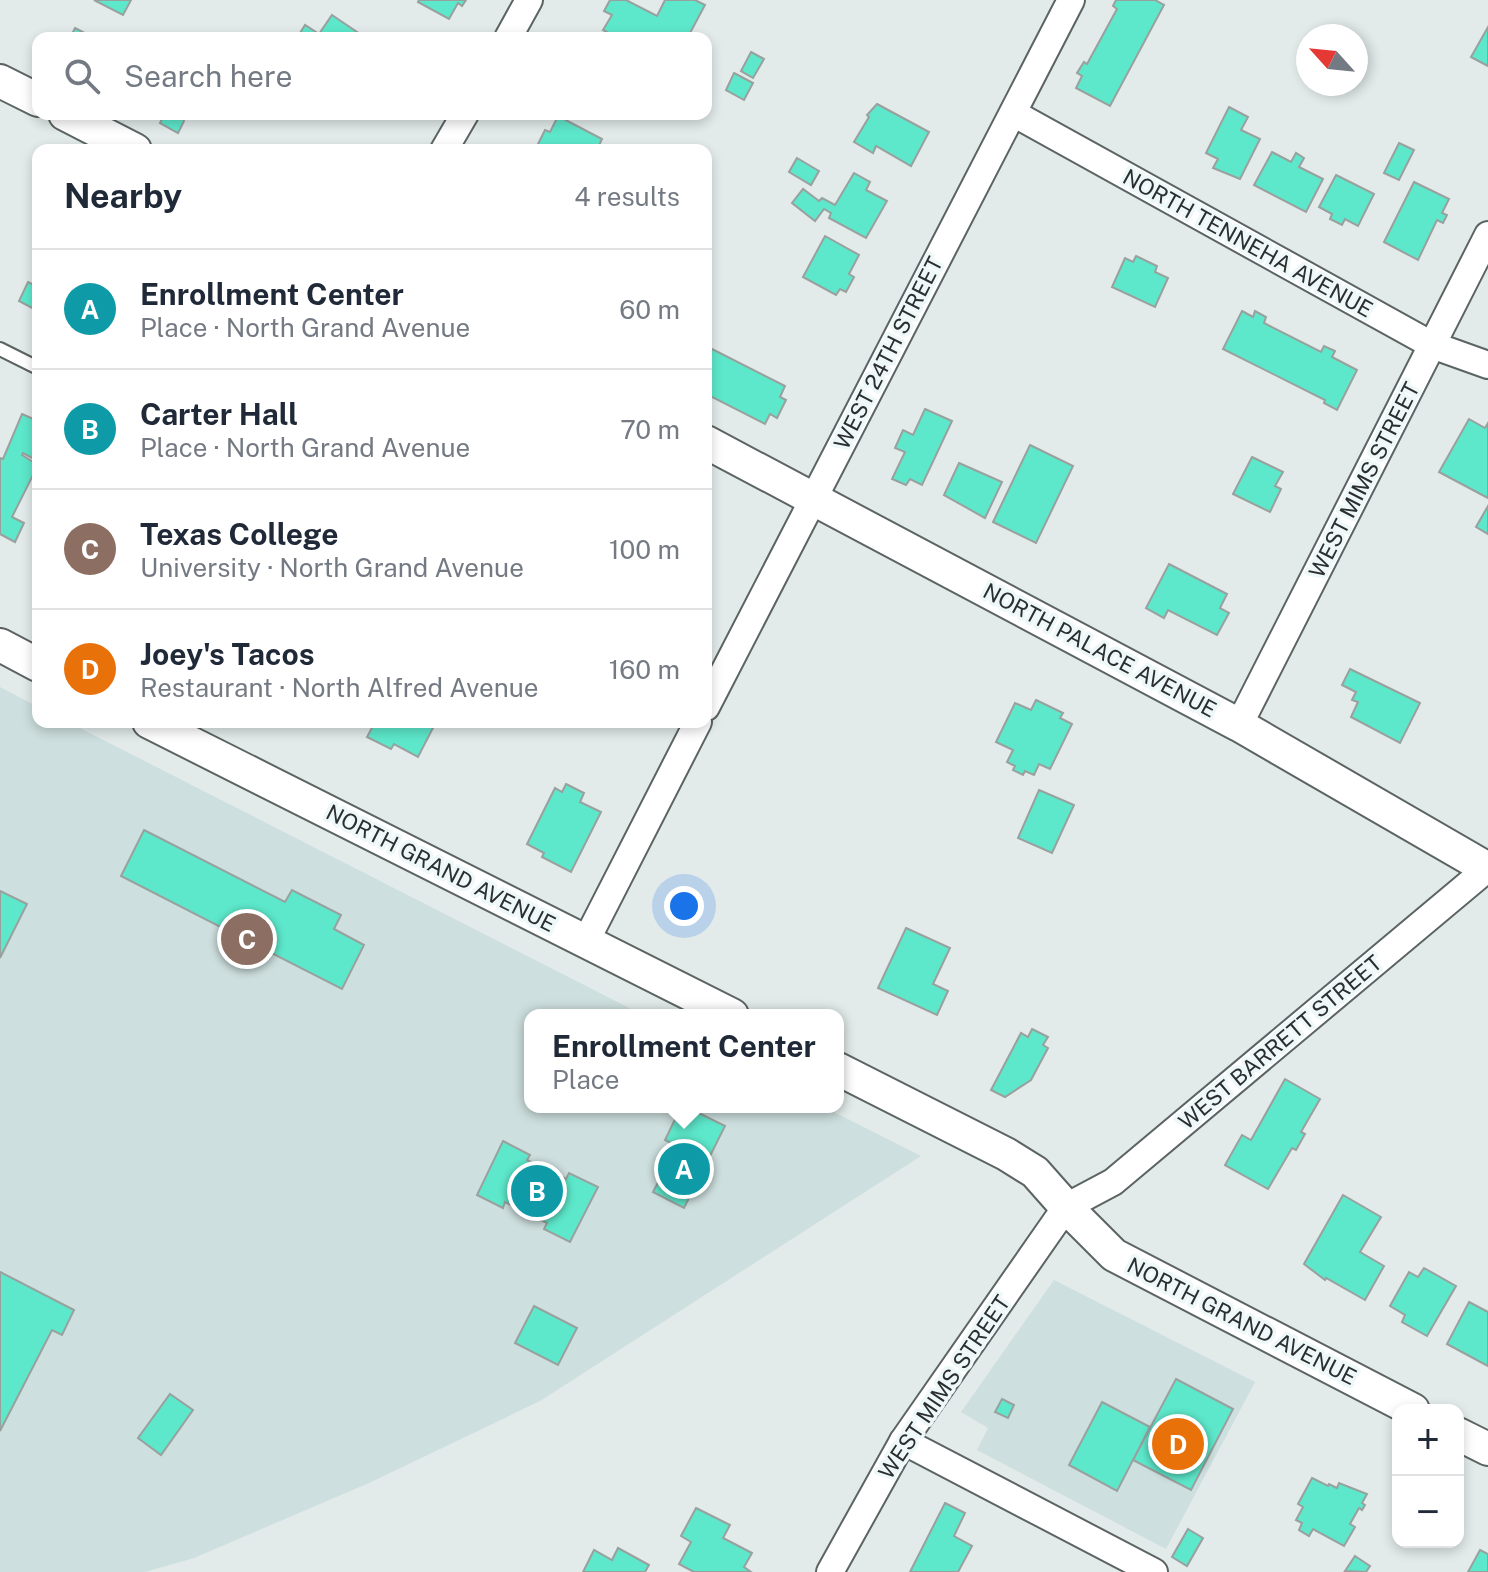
<!DOCTYPE html>
<meta charset="utf-8">
<style>
:root{--surface:#fff;--page:#f2f2f3;--text:#1f2937;--muted:#747a83;--line:#e0e1e3;--accent:#66622f}
body{margin:0;font-family:"Public Sans",sans-serif;background:var(--page);color:var(--text)}
.controls{position:absolute;right:24px;bottom:24px;display:grid;overflow:hidden;border-radius:16px;box-shadow:0 4px 12px #0003}
.controls button{width:72px;height:72px;display:grid;place-items:center;padding:0;border:0;border-bottom:2px solid var(--line);background:var(--surface);color:var(--text);font:40px sans-serif}
.compass{position:absolute;left:1296px;top:24px;width:72px;height:72px;border-radius:50%;background:var(--surface);box-shadow:0 4px 12px #0003;rotate:297deg}
.you{position:absolute;left:684px;top:906px;width:28px;height:28px;margin:-20px;border:6px solid #fff;border-radius:50%;background:#1a73e8;box-shadow:0 0 0 12px #1a73e833}
.badge{display:grid;place-items:center;width:52px;height:52px;border-radius:50%;background:var(--accent);color:#fff;font-size:26px;font-weight:700}
.pin{position:absolute;translate:-50% -50%;border:4px solid #fff;box-shadow:0 2px 8px #0006}
.popup{position:absolute;left:524px;top:1009px;width:320px;height:104px;box-sizing:border-box;display:grid;place-content:center;border-radius:16px;background:var(--surface);filter:drop-shadow(0 2px 6px #0005);font-size:26px;white-space:nowrap;color:var(--muted)}
.popup b{font-size:30px;color:var(--text)}
.popup::after{content:'';position:absolute;left:50%;top:100%;margin-left:-16px;border:16px solid transparent;border-top-color:var(--surface)}
.list{margin:0;padding:0;list-style:none}
h2{display:flex;justify-content:space-between;align-items:center;height:104px;margin:0;padding:0 32px;font-size:34px}
h2 small{font-size:26px;font-weight:400;color:var(--muted)}
.list li{display:grid;grid-template-columns:52px 1fr auto;gap:24px;align-items:center;box-sizing:border-box;height:120px;padding:0 32px;border-top:2px solid var(--line)}
.list b{display:block;font-size:30px;white-space:nowrap}
.list p{margin:0;font-size:26px;white-space:nowrap;color:var(--muted)}
.list em{font-size:26px;font-style:normal;color:var(--muted)}
.icon{flex:none;width:44px;height:44px;fill:none;stroke:currentColor;stroke-width:2;stroke-linecap:round;stroke-linejoin:round}
.map{position:relative;flex:none;width:1488px;height:1572px;overflow:hidden}
.search{position:absolute;background:var(--surface);box-shadow:0 4px 12px #0003;left:32px;top:32px;width:680px;height:88px;display:flex;align-items:center;gap:20px;box-sizing:border-box;padding:0 28px;border-radius:16px;color:var(--muted);font-size:30px}
.panel{position:absolute;background:var(--surface);box-shadow:0 4px 12px #0003;left:32px;top:144px;width:680px;height:584px;border-radius:16px}
.map>svg:first-child{display:block}
</style>
<div class="map">
<svg width="1488" height="1572" viewBox="0 0 1488 1572">
<rect width="100%" height="100%" fill="#e2eaea"/>
<!-- built -->
<g fill="#cddfde">
<path d="M0,687L38,707V722H68L643,1015H530V1107H824L921,1156L540,1401L369,1483L194,1558L145,1572H0Z"/>
<path d="M1054,1280L1255,1382L1166,1549L977,1450L988,1428L961,1412Z"/>
</g>
<!-- building -->
<g fill="#5de8cb" stroke="#99a19e" stroke-width="2">
<path d="M94,0H131L123,15Z"/>
<path d="M419,0H466L462,6L458,3L449,19L418,2Z"/>
<path d="M610,0H626L657,16L665,0H695L705,5L690,33L696,38H618L603,30L612,15L604,11Z"/>
<path d="M1116,0H1155L1164,5L1110,106L1076,88L1082,76L1077,73L1084,62L1087,64L1117,9L1113,6Z"/>
<path d="M332,15L366,38L368,35L373,38H297L305,25L319,34Z"/>
<path d="M1488,27V66L1471,57Z"/>
<path d="M75,28L94,38H70Z"/>
<path d="M751,52L764,59L753,78L741,71Z"/>
<path d="M734,73L753,83L744,100L726,90Z"/>
<path d="M877,104L929,132L911,166L876,146L873,153L854,142L869,117L867,115Z"/>
<path d="M1229,107L1248,117L1241,130L1260,139L1240,179L1213,168L1218,159L1206,153Z"/>
<path d="M164,114L182,117L184,121L178,133L160,123Z"/>
<path d="M558,116L602,139L597,150H539L537,146L545,130L550,132Z"/>
<path d="M1399,143L1414,150L1399,180L1384,173Z"/>
<path d="M1272,152L1291,162L1296,153L1304,158L1299,167L1323,179L1306,212L1254,185Z"/>
<path d="M797,158L819,171L811,185L789,172Z"/>
<path d="M854,173L870,182L866,190L887,201L866,238L829,218L831,213L824,209L815,221L792,203L803,189L819,201L822,198L835,205Z"/>
<path d="M1336,175L1374,194L1358,226L1345,219L1342,225L1330,219L1332,214L1319,207Z"/>
<path d="M1414,182L1449,199L1442,213L1447,215L1443,223L1437,220L1418,260L1384,242Z"/>
<path d="M825,236L859,255L849,274L854,277L846,292L840,289L836,295L803,277Z"/>
<path d="M1136,256L1157,266L1155,272L1168,278L1155,307L1112,287L1125,258L1133,262Z"/>
<path d="M28,282L38,287V311L19,301Z"/>
<path d="M1242,311L1253,317L1255,311L1266,317L1264,323L1321,352L1324,346L1335,351L1332,357L1357,370L1337,410L1324,403L1325,400L1223,349Z"/>
<path d="M710,348L785,386L780,397L786,400L777,418L770,414L765,424L706,394V357Z"/>
<path d="M925,409L952,421L922,485L910,479L906,485L892,479L905,452L895,448L903,430L913,435Z"/>
<path d="M22,414L38,421V461L23,453L22,455L38,465L12,517L24,523L15,542L0,534V458L3,459Z"/>
<path d="M1469,419L1485,428L1488,423V498L1439,472Z"/>
<path d="M1030,445L1073,466L1036,543L993,522Z"/>
<path d="M1252,457L1283,472L1275,486L1281,489L1270,512L1233,494Z"/>
<path d="M959,463L1002,482L985,518L944,495Z"/>
<path d="M1488,506V534L1476,527Z"/>
<path d="M1169,564L1227,594L1220,608L1229,613L1217,635L1168,610L1164,618L1146,608Z"/>
<path d="M1350,669L1420,703L1400,743L1351,717L1358,702L1352,700L1356,692L1342,685Z"/>
<path d="M1036,700L1063,713L1060,718L1072,724L1050,769L1039,764L1034,775L1025,771L1023,775L1013,770L1015,766L1007,762L1013,750L996,742L1015,703L1031,710Z"/>
<path d="M375,722H436L418,757L394,744L391,749L367,737Z"/>
<path d="M566,784L584,793L580,802L601,812L571,872L542,857L544,853L527,844L555,788L562,792Z"/>
<path d="M1039,790L1074,805L1052,853L1018,838Z"/>
<path d="M144,830L285,902L292,890L341,915L334,929L364,945L342,989L121,876Z"/>
<path d="M0,891L27,904L0,958Z"/>
<path d="M906,928L950,948L933,984L948,991L937,1015L878,988Z"/>
<path d="M1032,1029L1048,1037L1043,1045L1048,1048L1031,1080L1005,1097L991,1090L1021,1033L1028,1037Z"/>
<path d="M1285,1079L1320,1099L1301,1132L1305,1134L1296,1150L1292,1148L1268,1189L1225,1165L1242,1135L1251,1140Z"/>
<path d="M681,1107H687L725,1126L684,1208L653,1192L677,1146L665,1140Z"/>
<path d="M503,1141L530,1155L527,1160L566,1179L569,1173L598,1187L570,1242L544,1229L547,1223L505,1202L503,1208L477,1195Z"/>
<path d="M1343,1195L1381,1217L1360,1252L1384,1266L1365,1300L1326,1278L1325,1280L1304,1264Z"/>
<path d="M1424,1268L1456,1286L1427,1336L1402,1322L1405,1315L1390,1306L1409,1272L1418,1277Z"/>
<path d="M0,1272L74,1310L62,1335L52,1330L0,1431Z"/>
<path d="M1469,1302L1488,1312V1366L1447,1344Z"/>
<path d="M534,1306L577,1328L558,1365L515,1343Z"/>
<path d="M1176,1379L1233,1409L1191,1490L1133,1460Z"/>
<path d="M170,1394L193,1410L161,1455L138,1438Z"/>
<path d="M1002,1399L1014,1405L1008,1418L995,1412Z"/>
<path d="M1102,1402L1150,1427L1117,1491L1069,1465Z"/>
<path d="M1312,1478L1328,1486L1329,1484L1337,1488L1339,1483L1367,1494L1362,1503L1365,1505L1362,1510L1359,1508L1350,1524L1355,1527L1344,1546L1313,1529L1309,1536L1299,1530L1302,1523L1296,1520L1303,1507L1298,1504Z"/>
<path d="M945,1503L965,1513L954,1536L972,1546L958,1572H910Z"/>
<path d="M696,1508L730,1525L723,1538L752,1553L744,1567L751,1572H694L679,1564L691,1542L681,1536Z"/>
<path d="M1188,1529L1203,1538L1187,1566L1172,1557Z"/>
<path d="M618,1548L649,1565L645,1572H583L594,1550L612,1560Z"/>
<path d="M1480,1550L1488,1554V1572H1468Z"/>
<path d="M1355,1556L1370,1566L1366,1572L1345,1571Z"/>
</g>
<g fill="none" stroke-linecap="round" stroke-linejoin="round">
<!-- service casing -->
<g stroke="#5c6463" stroke-width="16">
<path id="service" d="M0,349L38,368"/>
</g>
<!-- minor casing -->
<g stroke="#5c6463" stroke-width="30">
<g id="minor">
<path d="M508,38L529,0"/>
<path d="M1013,113L1432,345L1488,365"/>
<path d="M444,150L465,114"/>
<path d="M706,707L1071,0"/>
<path d="M1239,725L1488,235"/>
<path d="M586,941L698,722"/>
<path d="M903,1441L1154,1572"/>
<path d="M830,1572L903,1441L1066,1207L1113,1182L1488,868"/>
</g>
</g>
<!-- tertiary casing -->
<g stroke="#5c6463" stroke-width="36">
<g id="tertiary">
<path d="M0,81L38,100"/>
<path d="M65,114L135,150"/>
<path d="M706,442L1239,725L1488,869"/>
<path d="M0,645L38,665"/>
<path d="M149,722L732,1015"/>
<path d="M838,1069L1006,1154L1035,1172L1066,1207L1114,1255L1413,1410"/>
<path d="M1458,1434L1488,1449"/>
</g>
</g>
<!-- service -->
<use href="#service" stroke="#fff" stroke-width="12"/>
<!-- minor -->
<use href="#minor" stroke="#fff" stroke-width="26"/>
<!-- tertiary -->
<use href="#tertiary" stroke="#fff" stroke-width="32"/>
</g>
<g text-anchor="middle" stroke-width="7" stroke-linejoin="round" paint-order="stroke">
<!-- street labels -->
<g font-size="22" fill="#2c2f2f" stroke="#eff8f8">
<text transform="translate(1248 243) rotate(29)" y="8">NORTH TENNEHA AVENUE</text>
<text transform="translate(888 353) rotate(-63)" y="8">WEST 24TH STREET</text>
<text transform="translate(1364 480) rotate(-63)" y="8">WEST MIMS STREET</text>
<text transform="translate(1100 650) rotate(28)" y="8">NORTH PALACE AVENUE</text>
<text transform="translate(441 868) rotate(27)" y="8">NORTH GRAND AVENUE</text>
<text transform="translate(1280 1042) rotate(-40)" y="8">WEST BARRETT STREET</text>
<text transform="translate(1242 1321) rotate(27)" y="8">NORTH GRAND AVENUE</text>
<text transform="translate(944 1387) rotate(-56)" y="8">WEST MIMS STREET</text>
</g>
</g>
</svg>
<div class="controls">
<button>+</button>
<button>−</button>
</div>
<svg class="compass" viewBox="-18 -18 36 36"><path d="M0-13l5 13h-10z" fill="#e53935"/><path d="M0 13l5-13h-10z" fill="#747a83"/></svg>
<div class="you"></div>
<div class="pin badge" style="left:684px;top:1169px;background:#0f9aa8">A</div>
<div class="popup"><b>Enrollment Center</b>Place</div>
<div class="pin badge" style="left:537px;top:1191px;background:#0f9aa8">B</div>
<div class="pin badge" style="left:247px;top:939px;background:#8d6e63">C</div>
<div class="pin badge" style="left:1178px;top:1444px;background:#e8710a">D</div>
<div class="search"><svg class="icon" aria-label="search" viewBox="0 0 24 24"><circle cx="10" cy="10" r="6"/><path d="M15 15l6 6"/></svg>Search here</div>
<section class="panel">
<h2>Nearby<small>4 results</small></h2>
<ul class="list">
<li><span class="badge" style="background:#0f9aa8">A</span><div><b>Enrollment Center</b><p>Place · North Grand Avenue</p></div><em>60 m</em></li>
<li><span class="badge" style="background:#0f9aa8">B</span><div><b>Carter Hall</b><p>Place · North Grand Avenue</p></div><em>70 m</em></li>
<li><span class="badge" style="background:#8d6e63">C</span><div><b>Texas College</b><p>University · North Grand Avenue</p></div><em>100 m</em></li>
<li><span class="badge" style="background:#e8710a">D</span><div><b>Joey's Tacos</b><p>Restaurant · North Alfred Avenue</p></div><em>160 m</em></li>
</ul>
</section>
</div>
